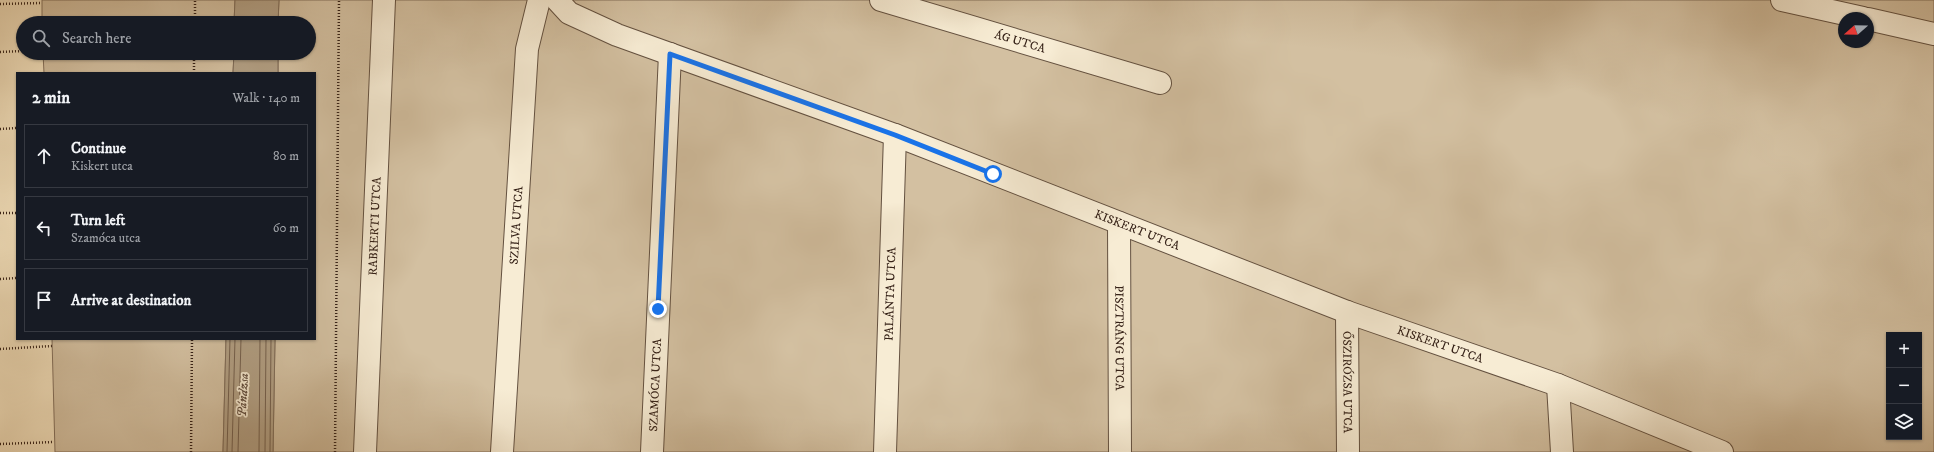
<!DOCTYPE html>
<meta charset="utf-8">
<style>
:root{--surface:#171b24;--page:#242831;--text:#f1f3f6;--muted:#9ea1a6;--line:#363941}
body{margin:0;font-family:"IM FELL DW Pica",serif;background:var(--page);color:var(--text)}
.controls{position:absolute;right:12px;bottom:12px;display:grid;overflow:hidden;border-radius:0px;box-shadow:0 1px 3px #0004}
.controls button{width:36px;height:36px;display:grid;place-items:center;padding:0;border:0;border-bottom:1px solid var(--line);background:var(--surface);color:var(--text);font:20px sans-serif}
.compass{position:absolute;left:1838px;top:12px;width:36px;height:36px;border-radius:50%;background:var(--surface);box-shadow:0 1px 3px #0004;rotate:250deg}
.stop{position:absolute;width:12px;height:12px;margin:-9px;border:3px solid #1a73e8;border-radius:50%;background:#fff}
.stop.end{background:#1a73e8;border-color:#fff;box-shadow:0 1px 4px #0008}
.list{margin:0;padding:0;list-style:none}
h2{display:flex;justify-content:space-between;align-items:center;height:52px;margin:0;padding:0 16px;font-size:17px}
h2 small{font-size:13px;font-weight:400;color:var(--muted)}
.list li{display:grid;grid-template-columns:26px 1fr auto;gap:12px;align-items:center;box-sizing:border-box;height:64px;margin:0 8px 8px;padding:0 8px;border:1px solid var(--line);border-radius:0px}
.list b{display:block;font-size:15px;white-space:nowrap}
.list p{margin:0;font-size:13px;white-space:nowrap;color:var(--muted)}
.list em{font-size:13px;font-style:normal;color:var(--muted)}
.icon{flex:none;width:22px;height:22px;fill:none;stroke:currentColor;stroke-width:2;stroke-linecap:round;stroke-linejoin:round}
.map{position:relative;flex:none;width:1934px;height:452px;overflow:hidden}
.search{position:absolute;background:var(--surface);box-shadow:0 1px 3px #0004;left:16px;top:16px;width:300px;height:44px;display:flex;align-items:center;gap:10px;box-sizing:border-box;padding:0 14px;border-radius:22px;color:var(--muted);font-size:15px}
.panel{position:absolute;background:var(--surface);box-shadow:0 1px 3px #0004;left:16px;top:72px;width:300px;height:268px;border-radius:0px}
.map>svg:first-child{display:block}
</style>
<div class="map">
<svg width="1934" height="452" viewBox="0 0 1934 452">
<rect width="100%" height="100%" fill="#f3e1bd"/>
<filter id="stains"><feTurbulence type="fractalNoise" baseFrequency=".005" numOctaves="4"/><feColorMatrix values="0 0 0 0 .2 0 0 0 0 .09 0 0 0 0 .02 0 0 0 .5 -.17"/></filter>
<radialGradient id="worn" r=".72"><stop offset=".6" stop-color="#630" stop-opacity="0"/><stop offset="1" stop-color="#630" stop-opacity=".3"/></radialGradient>
<!-- green -->
<g fill="#d3c0a1" stroke="#84705c" fill-rule="evenodd">
<path d="M42,0H235L234,23H42Z"/>
<path d="M279,0H1934V452H273L275,339H315V73H278V53H309V23H278ZM1844,18H1868V42H1844ZM1889,335H1919V437H1889Z"/>
<path d="M43,53H234L233,73H44Z"/>
<path d="M52,339H226L223,452H55Z"/>
</g>
<!-- water -->
<g fill="#b2a085" stroke="#806d59">
<path d="M235,0H279L278,23H234Z"/>
<path d="M234,53H278V73H233Z"/>
<path d="M226,339H275L273,452H223Z"/>
</g>
<g fill="none" stroke-linecap="round" stroke-linejoin="round">
<!-- shore -->
<g stroke="#74604e" stroke-width="1">
<path d="M227,452L230,339"/>
<path d="M232,452L235,339"/>
<path d="M238,452L241,339"/>
<path d="M259,452L260,339"/>
<path d="M265,452L266,339"/>
<path d="M270,452L271,339"/>
</g>
<!-- minor casing -->
<g stroke="#645140" stroke-width="24">
<g id="minor">
<path id="s1" d="M557,0L569,13L617,35L895,135L1347,312L1558,385L1722,452"/>
<path id="s2" d="M881,0L1160,83"/>
<path d="M1782,0L1863,18"/>
<path d="M1868,19L1934,34"/>
<path id="s3" d="M1119,223L1120,452"/>
<path id="s4" d="M1347,312L1348,452"/>
<path d="M1558,385L1562,452"/>
<path id="s5" d="M365,452L384,0"/>
<path id="s6" d="M502,452L527,49L539,0"/>
<path id="s7" d="M652,452L670,54"/>
<path id="s8" d="M885,452L895,135"/>
</g>
</g>
<!-- path -->
<g stroke="#352117" stroke-width="2.5" stroke-dasharray="1 2" stroke-linecap="butt">
<path d="M0,4L42,3"/>
<path d="M195,23V0"/>
<path d="M0,52L23,51"/>
<path d="M194,73V53"/>
<path d="M0,129L17,128"/>
<path d="M0,213H17"/>
<path d="M0,279L17,278"/>
<path d="M0,349L52,346"/>
<path d="M0,444L54,442"/>
<path d="M191,452L192,339"/>
<path d="M335,452L339,0"/>
</g>
<!-- minor -->
<use href="#minor" stroke="#f7ecd4" stroke-width="22"/>
</g>
<g fill="none" stroke-linecap="round" stroke-linejoin="round">
<!-- route -->
<path stroke="#1a73e8" stroke-width="5" d="M658,309L670,54L895,135L993,174"/>
</g>
<g text-anchor="middle" stroke-width="3.5" stroke-linejoin="round" paint-order="stroke">
<!-- street labels -->
<g font-size="12" fill="#352117" stroke="#f7ecd4">
<text dy="4" stroke="none"><textPath href="#s2" startOffset="145">ÁG UTCA</textPath></text>
<text dy="4" stroke="none"><textPath href="#s6" startOffset="227">SZILVA UTCA</textPath></text>
<text dy="4" stroke="none"><textPath href="#s5" startOffset="226">RABKERTI UTCA</textPath></text>
<text dy="4" stroke="none"><textPath href="#s1" startOffset="626">KISKERT UTCA</textPath></text>
<text dy="4" stroke="none"><textPath href="#s8" startOffset="158">PALÁNTA UTCA</textPath></text>
<text dy="4" stroke="none"><textPath href="#s3" startOffset="115">PISZTRÁNG UTCA</textPath></text>
<text dy="4" stroke="none"><textPath href="#s1" startOffset="950">KISKERT UTCA</textPath></text>
<text dy="4" stroke="none"><textPath href="#s4" startOffset="70">ŐSZIRÓZSA UTCA</textPath></text>
<text dy="4" stroke="none"><textPath href="#s7" startOffset="67">SZAMÓCA UTCA</textPath></text>
</g>
<!-- water labels -->
<g font-size="13" font-style="italic" fill="#614d3e" stroke="#f7ecd4">
<text transform="translate(242 395) rotate(-87)" y="5">Pándzsa</text>
</g>
</g>
<rect width="100%" height="100%" filter="url(#stains)"/>
<rect width="100%" height="100%" fill="url(#worn)"/>
</svg>
<div class="controls">
<button>+</button>
<button>−</button>
<button><svg class="icon" aria-label="layers" viewBox="0 0 24 24"><path d="M12 4l9 5-9 5-9-5zM3 14l9 5 9-5"/></svg></button>
</div>
<svg class="compass" viewBox="-18 -18 36 36"><path d="M0-13l5 13h-10z" fill="#e53935"/><path d="M0 13l5-13h-10z" fill="#9ea1a6"/></svg>
<div class="stop" style="left:993px;top:174px"></div>
<div class="stop end" style="left:658px;top:309px"></div>
<div class="search"><svg class="icon" aria-label="search" viewBox="0 0 24 24"><circle cx="10" cy="10" r="6"/><path d="M15 15l6 6"/></svg>Search here</div>
<section class="panel">
<h2>2 min<small>Walk · 140 m</small></h2>
<ul class="list">
<li><svg class="icon" aria-label="ahead" viewBox="0 0 24 24"><path d="M12 20V5M6 11l6-6 6 6"/></svg><div><b>Continue</b><p>Kiskert utca</p></div><em>80 m</em></li>
<li><svg class="icon" aria-label="left" viewBox="0 0 24 24"><path d="M17 20v-9H6M10 6l-5 5 5 5"/></svg><div><b>Turn left</b><p>Szamóca utca</p></div><em>60 m</em></li>
<li><svg class="icon" aria-label="arrive" viewBox="0 0 24 24"><path d="M6 21V4h12l-3 4 3 4H6"/></svg><div><b>Arrive at destination</b></div></li>
</ul>
</section>
</div>
